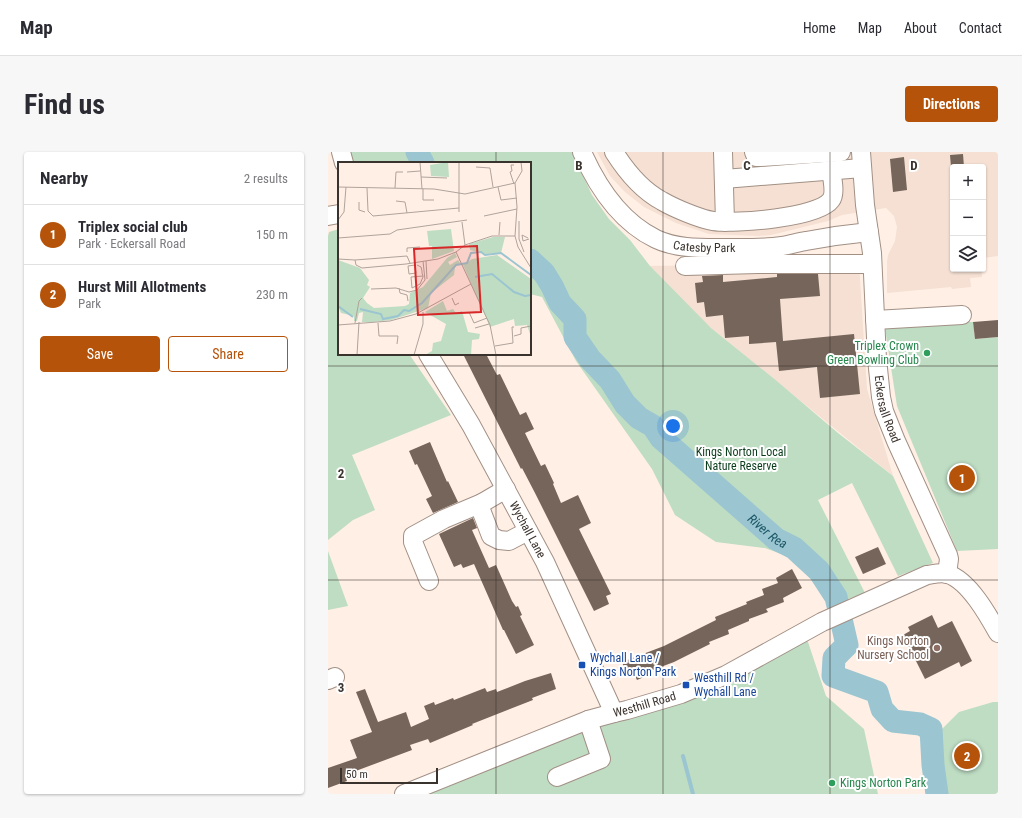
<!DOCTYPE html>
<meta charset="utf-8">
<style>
:root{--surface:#fff;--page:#f7f7f7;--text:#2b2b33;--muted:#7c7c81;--line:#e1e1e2;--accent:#b45309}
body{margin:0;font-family:"Roboto Condensed",sans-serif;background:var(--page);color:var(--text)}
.controls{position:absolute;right:12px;top:12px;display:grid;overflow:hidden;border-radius:4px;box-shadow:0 1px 3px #0004}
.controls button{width:36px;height:36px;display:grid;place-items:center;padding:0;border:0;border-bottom:1px solid var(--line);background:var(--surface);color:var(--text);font:20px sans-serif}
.scale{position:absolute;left:12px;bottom:10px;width:98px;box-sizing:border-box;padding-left:4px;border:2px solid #3a322d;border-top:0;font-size:11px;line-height:14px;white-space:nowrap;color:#3a322d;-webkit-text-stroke:3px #fff;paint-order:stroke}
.you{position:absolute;left:345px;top:274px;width:14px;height:14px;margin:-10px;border:3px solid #fff;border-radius:50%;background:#1a73e8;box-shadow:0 0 0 6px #1a73e833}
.badge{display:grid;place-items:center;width:26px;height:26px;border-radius:50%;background:var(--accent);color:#fff;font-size:13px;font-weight:700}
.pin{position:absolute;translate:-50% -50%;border:2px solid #fff;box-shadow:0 1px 4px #0006}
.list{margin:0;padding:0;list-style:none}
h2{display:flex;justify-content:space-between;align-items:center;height:52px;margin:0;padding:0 16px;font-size:17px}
h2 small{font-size:13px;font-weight:400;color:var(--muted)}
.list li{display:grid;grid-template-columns:26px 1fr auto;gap:12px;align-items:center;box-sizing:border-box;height:60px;padding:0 16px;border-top:1px solid var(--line)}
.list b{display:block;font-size:15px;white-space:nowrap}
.list p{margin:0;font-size:13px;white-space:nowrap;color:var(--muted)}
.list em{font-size:13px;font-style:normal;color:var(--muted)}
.actions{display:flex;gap:8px;padding:12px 16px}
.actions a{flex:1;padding:9px 0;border:1px solid var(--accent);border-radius:4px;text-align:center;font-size:14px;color:var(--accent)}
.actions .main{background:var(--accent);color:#fff}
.icon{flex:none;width:22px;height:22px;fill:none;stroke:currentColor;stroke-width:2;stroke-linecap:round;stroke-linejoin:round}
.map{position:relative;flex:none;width:670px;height:642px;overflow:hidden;border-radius:4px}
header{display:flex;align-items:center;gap:24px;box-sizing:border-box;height:56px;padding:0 20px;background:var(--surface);border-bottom:1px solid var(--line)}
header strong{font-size:19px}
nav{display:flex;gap:22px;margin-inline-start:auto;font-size:14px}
.intro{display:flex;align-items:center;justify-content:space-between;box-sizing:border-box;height:96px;padding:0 24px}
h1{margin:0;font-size:28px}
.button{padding:10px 18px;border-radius:4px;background:var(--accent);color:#fff;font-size:14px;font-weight:700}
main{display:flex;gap:24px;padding:0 24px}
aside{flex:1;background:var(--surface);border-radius:4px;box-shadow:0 1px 3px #0004}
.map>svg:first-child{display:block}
</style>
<header>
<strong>Map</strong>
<nav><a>Home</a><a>Map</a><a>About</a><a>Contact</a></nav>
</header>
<div class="intro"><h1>Find us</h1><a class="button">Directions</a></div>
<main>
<aside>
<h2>Nearby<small>2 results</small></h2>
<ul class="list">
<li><span class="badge">1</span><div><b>Triplex social club</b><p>Park · Eckersall Road</p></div><em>150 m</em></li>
<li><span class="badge">2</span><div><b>Hurst Mill Allotments</b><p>Park</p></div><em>230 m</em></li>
</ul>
<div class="actions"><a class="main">Save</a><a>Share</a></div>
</aside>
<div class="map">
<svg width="670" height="642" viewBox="0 0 670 642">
<rect width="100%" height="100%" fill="#ffefe5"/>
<!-- industrial -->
<g fill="#f5e0d3">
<path d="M269,0H670V104L655,106V15H625V117H653L654,125L642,126L643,135L624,137L623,135L559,141V110L560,103L567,89L569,75L566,64L558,56L514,63L500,69L443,83L430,84L381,82L348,71L316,55L297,40L282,24Z"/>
<path d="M531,112L539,237L565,324L383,176L309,114Z"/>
</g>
<!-- green -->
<g fill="#beddc3">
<path d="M20,0H244L264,43L281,67L302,88L322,114L383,176L450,230L510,281L565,324L605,411L570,424L524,331L490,348L537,441L503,453L469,408L437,396L388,390L347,363L324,317L248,209L214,145L202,142V11H24Z"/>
<path d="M11,77V202H81L123,263L24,303L47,358L25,368L0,388V84L1,80Z"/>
<path d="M556,170H645L647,187L670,185V397L629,399L569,254Z"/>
<path d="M0,399L20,454L0,458Z"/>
<path d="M479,487L498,544L536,577L550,642H89Z"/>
<path d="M665,550H670V642H614L610,611L605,596L610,581L631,560Z"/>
</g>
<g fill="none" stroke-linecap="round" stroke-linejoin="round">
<!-- stream -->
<path stroke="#9ac5d1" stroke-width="4" d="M355,604L365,642"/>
<!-- river -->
<g stroke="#9ac5d1" stroke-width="23">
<path d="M89,0L95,11"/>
<path id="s1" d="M202,108L216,121L224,134L232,151L247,167V185L262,207L282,228L297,252L311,266L325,274L333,286L448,387L466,396L491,419L508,445L519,493L506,506L505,524L549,540L554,557L565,569L592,572L603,577L605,613L609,642"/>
</g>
</g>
<!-- building -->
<g fill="#76655b">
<path d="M635,2L636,15H623L622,3Z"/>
<path d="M576,5L579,38L565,40L562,7Z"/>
<path d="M449,122H490L492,144L452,147L455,189L526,182L532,242L492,246L489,215L451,219L448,190L421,192V184L397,186L395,163L378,165L376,150L369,151L367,131L375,130L374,124L395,123V130L449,125Z"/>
<path d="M670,168V185L647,187L645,170Z"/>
<path d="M135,202H158L169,223L172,222L192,263L198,260L206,277L197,281L213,314L217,312L226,331L225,332L233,351L250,343L263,371L251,377L283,442L278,444L281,452L266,459L207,341L194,316L193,317Z"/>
<path d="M102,290L119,330L120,329L130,350L105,361L98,347L104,344L89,312L87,313L81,299Z"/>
<path d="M145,366L149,376L144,378L161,416L168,413L184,449L188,455L190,454L194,463L192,464L206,493L188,502L176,478H175L146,412L135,416L133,412L126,415L111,382Z"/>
<path d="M550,395L558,412L535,422L527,405Z"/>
<path d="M464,417L474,436L455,446L456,450L438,457L440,460L421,467V469L400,478L401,482L381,490L382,492L346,510L322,519L323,522L309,528L305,520L299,523L294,510L336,494L388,468L387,465L419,452L418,450L436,443L434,437L450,431L448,426Z"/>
<path d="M604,463L610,476L624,469L644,509L633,515L631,510L597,527L575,483L582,479L580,475Z"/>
<path d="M223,521L228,537L204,546L205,548L144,572L145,573L102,591L100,587L82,593L84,598L17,623L19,629L0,636V616L29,606L22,588L44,580L28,540L37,537L50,570L78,560L83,575L101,567L96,554L106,550L107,553L125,546L126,548L157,536L159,540L168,537L169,540L197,529Z"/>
</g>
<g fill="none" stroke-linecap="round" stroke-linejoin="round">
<!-- minor casing -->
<g stroke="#a29085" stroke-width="20">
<g id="minor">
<path d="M13,0L16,11"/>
<path id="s2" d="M254,0C269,34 293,70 328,87C347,96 369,96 390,96C411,96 433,97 454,94C462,93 470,90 478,89C499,85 520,82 541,80"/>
<path d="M286,0C298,19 315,39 334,49C346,56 372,67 385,69C407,72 490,66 503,48C508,41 504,26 503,18"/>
<path d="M395,0L397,70"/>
<path d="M426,0L428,5H433L513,0"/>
<path id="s3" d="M533,0L537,53L544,101L549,207L553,245L556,259L568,289L620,403L621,407L619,422"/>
<path d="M396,27L534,16"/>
<path d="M0,64L11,62"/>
<path d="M357,114L430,112H544"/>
<path d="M547,168L634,163"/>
<path id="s4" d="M100,202L143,273L217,410L286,561"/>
<path d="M178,337L154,351L153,358L163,384L171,388L181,389L200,379"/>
<path d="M101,429L85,390V384L116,367L154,351"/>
<path d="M0,528L7,525"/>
<path d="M229,625L273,607L260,568"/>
<path id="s5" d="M76,642L260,568L286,561L299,558L353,542L398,523L494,470L599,423C606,422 613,420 620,422C641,429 660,463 670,481"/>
</g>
</g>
<!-- minor -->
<use href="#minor" stroke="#fff" stroke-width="18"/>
</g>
<!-- grid -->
<path fill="none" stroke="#3a322d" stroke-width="1" stroke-opacity="0.55" d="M168,0V11M335,0V642M502,0V642M168,202V642M0,214H670M0,428H670"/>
<!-- markers -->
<g fill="#2e9e5b" stroke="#fff" stroke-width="1.5">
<circle cx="599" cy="201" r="4"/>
<circle cx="504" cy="631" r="4"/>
</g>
<circle fill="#8d6e63" stroke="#fff" stroke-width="1.5" cx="609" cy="496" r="4"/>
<g fill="#1a4fb4" stroke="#fff" stroke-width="1.5">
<rect x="250" y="509" width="8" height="8" rx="2"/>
<rect x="354" y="529" width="8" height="8" rx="2"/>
</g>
<g text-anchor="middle" stroke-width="4" stroke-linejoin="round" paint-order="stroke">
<!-- street labels -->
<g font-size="12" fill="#3a322d" stroke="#fff">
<text dy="4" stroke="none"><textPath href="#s2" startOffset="166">Catesby Park</textPath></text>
<text dy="4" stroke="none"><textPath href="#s3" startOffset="259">Eckersall Road</textPath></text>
<text dy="4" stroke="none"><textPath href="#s4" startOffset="202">Wychall Lane</textPath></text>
<text dy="4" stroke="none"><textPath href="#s5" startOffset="257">Westhill Road</textPath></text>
</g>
<!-- leisure labels -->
<g font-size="12" fill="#27864d" stroke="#fff" text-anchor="end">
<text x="591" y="198">Triplex Crown<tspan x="591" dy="14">Green Bowling Club</tspan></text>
<text x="512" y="635" text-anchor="start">Kings Norton Park</text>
</g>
<!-- park labels -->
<g font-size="12" fill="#093c1a" stroke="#fff">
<text x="413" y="304">Kings Norton Local<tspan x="413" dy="14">Nature Reserve</tspan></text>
</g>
<!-- education labels -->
<g font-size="12" fill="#785e54" stroke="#fff" text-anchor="end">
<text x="601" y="493">Kings Norton<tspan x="601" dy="14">Nursery School</tspan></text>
</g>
<!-- transit labels -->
<g font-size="12" fill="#164399" stroke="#fff" text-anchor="start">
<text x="262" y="510">Wychall Lane /<tspan x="262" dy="14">Kings Norton Park</tspan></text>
<text x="366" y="530">Westhill Rd /<tspan x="366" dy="14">Wychall Lane</tspan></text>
</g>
<!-- water labels -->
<g font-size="13" font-style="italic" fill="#1b5664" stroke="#fff">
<text dy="5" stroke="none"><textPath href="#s1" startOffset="369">River Rea</textPath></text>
</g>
</g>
<!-- overview -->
<g transform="translate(10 10)">
<rect width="193" height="193" fill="#ffefe5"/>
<path d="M110,0L111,15L93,14L92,3ZM113,67L116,89L94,97V84H91L89,69ZM155,75H167L163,91L147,92L132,88L131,82ZM117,91L119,95L110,100L112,103L120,98L122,101L117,105L116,113L93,131L90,146L53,158L35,160H24L25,150L21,151L19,159H16V154L3,151L0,144V98L22,106L31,118L29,123L32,125L25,136L29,141L36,146L67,144L71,142L72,131L85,125L109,96ZM159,93L193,117V175L189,163L177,164L176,157L152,165L125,103L134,97ZM105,139L109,149L115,147L118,151L124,149L130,170L142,172L141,177L134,178L133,193H87L94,189L95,181L103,179L108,162L87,150Z" fill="#beddc3"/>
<path fill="none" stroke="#9ac5d1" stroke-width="2" d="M137,115L154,112L176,130L187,134L193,133M0,144L15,155M22,147L43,152L45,157L60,154L66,148L71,149L84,141L118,103L129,101L133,91L143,90L147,93L163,91L193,113"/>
<path fill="none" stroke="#b0a39b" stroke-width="1" d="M82,0L84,27M121,0V50M183,0L184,9L177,21L179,45L177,74L180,85L193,106M138,5L152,6L155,25M69,10L82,9M83,15L109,16M176,22L172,10L174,9L173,3H176M0,25L96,27L127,32L177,21M160,25L163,38L179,36M29,26L30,49L35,54L121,46M57,26L58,10H65M85,27V38H96M58,39L67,40L69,51M21,40V48L27,50M146,54L179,47M0,58L6,50L8,25M181,59V77L186,90M124,60L127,83M161,73L162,60M0,76L52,72L59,68L129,58M190,76L184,73L185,79L191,77M69,90V86L82,85M0,97L17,98M88,99L89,117M72,101L69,94L17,98L18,103L24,106L68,102L100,97L118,90M77,101V103L78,111L71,112L70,104L77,103M79,103L83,105L84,109V111L85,114V115L82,122L74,126L73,115L85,114M61,126L62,131L69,133L70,139M33,127L58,126L71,130L79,128L87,118L85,99M114,136L117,143L121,141M131,150L136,161L149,156M17,161L21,139L24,136M40,161L41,174H60L59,182M0,163L52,159L78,152L133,122M137,166L151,162M176,174L183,172V166L193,164M157,184L175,181L174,165H176M19,193L21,160M76,193L85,162V150M158,193L152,163L118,90L127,83L154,74H177"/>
<path fill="#d62828" fill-opacity="0.15" stroke="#d62828" stroke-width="2" d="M139,84L143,150L80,153L76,87Z"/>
<rect width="193" height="193" fill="none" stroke="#3a322d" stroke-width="2"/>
</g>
<g font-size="13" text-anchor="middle" font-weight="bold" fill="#3a322d" stroke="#fff" stroke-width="4" stroke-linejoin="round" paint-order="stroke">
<text x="251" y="18">B</text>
<text x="419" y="18">C</text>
<text x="586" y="18">D</text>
<text x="13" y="326">2</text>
<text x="13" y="540">3</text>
</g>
</svg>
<div class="controls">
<button>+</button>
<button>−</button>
<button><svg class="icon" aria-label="layers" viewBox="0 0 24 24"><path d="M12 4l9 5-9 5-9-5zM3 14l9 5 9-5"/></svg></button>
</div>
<div class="scale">50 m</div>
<div class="you"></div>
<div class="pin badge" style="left:634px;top:326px">1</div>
<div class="pin badge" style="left:639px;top:604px">2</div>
</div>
</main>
